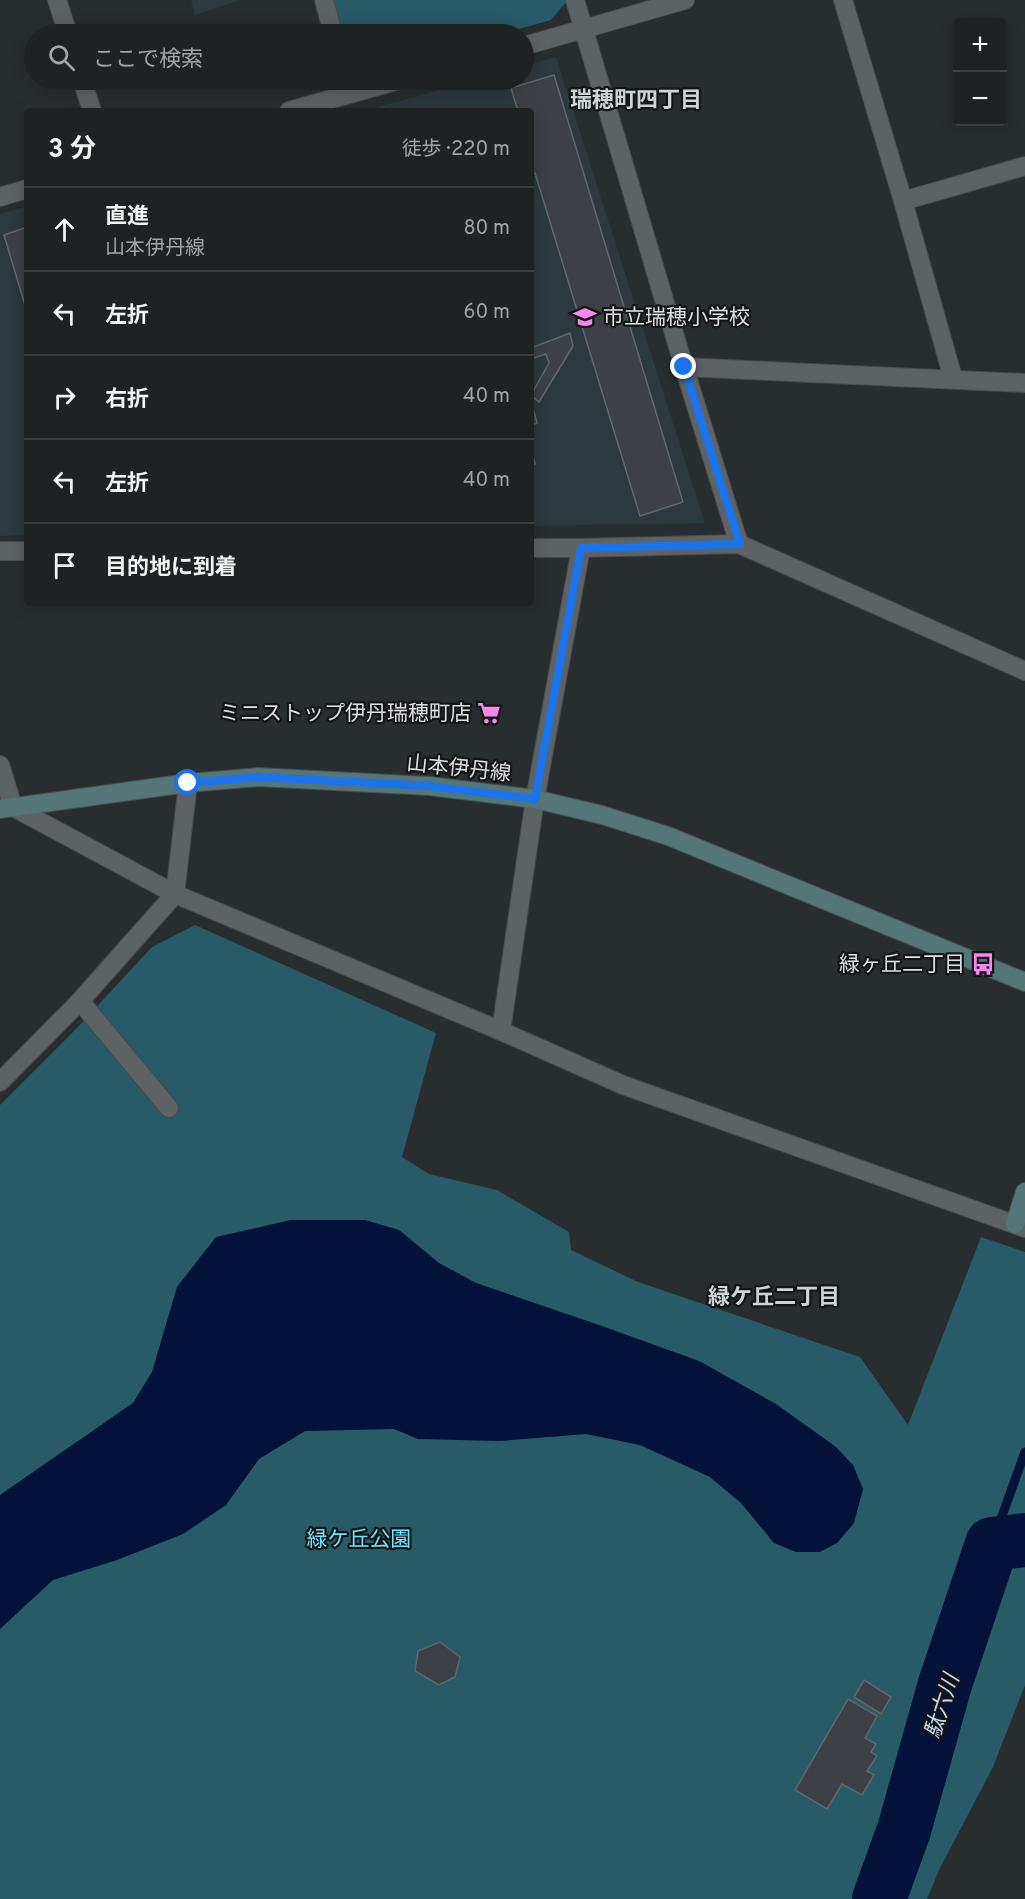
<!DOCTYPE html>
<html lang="ja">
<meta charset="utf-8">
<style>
:root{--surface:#1e2223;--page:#2b2f30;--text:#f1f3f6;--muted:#a1a4a6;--line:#3c3f41}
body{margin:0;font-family:Overpass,"Noto Sans JP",sans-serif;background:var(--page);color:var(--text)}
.controls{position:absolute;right:18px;top:18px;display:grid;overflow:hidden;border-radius:6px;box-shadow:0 3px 15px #0003}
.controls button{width:54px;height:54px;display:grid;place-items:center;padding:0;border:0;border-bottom:2px solid var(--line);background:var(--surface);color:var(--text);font:30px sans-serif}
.stop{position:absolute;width:18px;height:18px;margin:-14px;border:4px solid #1a73e8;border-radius:50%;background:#fff}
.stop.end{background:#1a73e8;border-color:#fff;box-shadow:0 2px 6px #0008}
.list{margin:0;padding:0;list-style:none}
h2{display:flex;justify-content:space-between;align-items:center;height:78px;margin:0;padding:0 24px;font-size:26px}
h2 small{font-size:20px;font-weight:400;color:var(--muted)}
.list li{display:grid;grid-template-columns:39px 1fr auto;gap:18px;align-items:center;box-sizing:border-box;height:84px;padding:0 24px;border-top:2px solid var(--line)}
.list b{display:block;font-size:22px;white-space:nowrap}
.list p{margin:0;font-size:20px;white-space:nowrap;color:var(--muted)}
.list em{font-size:20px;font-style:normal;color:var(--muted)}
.icon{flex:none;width:33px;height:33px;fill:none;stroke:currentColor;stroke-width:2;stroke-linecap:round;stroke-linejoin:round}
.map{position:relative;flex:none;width:1025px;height:1899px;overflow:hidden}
.search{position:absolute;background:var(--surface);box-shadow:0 3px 15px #0003;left:24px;top:24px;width:510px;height:66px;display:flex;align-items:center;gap:15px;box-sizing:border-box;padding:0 21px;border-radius:33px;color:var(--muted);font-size:22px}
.panel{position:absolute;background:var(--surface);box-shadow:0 3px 15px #0003;left:24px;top:108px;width:510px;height:498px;border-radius:6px}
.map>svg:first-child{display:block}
</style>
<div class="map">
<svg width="1025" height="1899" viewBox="0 0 1025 1899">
<rect width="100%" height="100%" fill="#282e2f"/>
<!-- built -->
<g fill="#2d393d">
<path d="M191,0H240L195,15Z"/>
<path d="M556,57L705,523L531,526V111H364L475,80H524V66Z"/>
<path d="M27,206V535L0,536V214Z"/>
</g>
<!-- green -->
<g fill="#285a67">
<path d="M333,0H565L566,2L551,20L501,34H342Z"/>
<path d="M195,925L436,1033L402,1157L429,1174L497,1190L569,1232L571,1250L638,1282L860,1357L908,1425L981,1237L1025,1252V1685L993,1767L940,1868L927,1899H0V1105L74,1031L152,947Z"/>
</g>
<!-- water -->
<path fill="#021239" d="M291,1220H365L399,1230L439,1263L476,1283L599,1325L699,1361L776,1404L836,1447L853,1465L863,1489L854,1523L837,1543L820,1552H796L774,1543L741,1503L710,1477L640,1445L586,1434L500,1441L418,1439L394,1429L305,1431L259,1459L226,1505L183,1534L117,1560L53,1580L0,1629V1495L133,1403L152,1372L177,1287L216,1237Z"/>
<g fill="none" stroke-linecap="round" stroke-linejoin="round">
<!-- stream -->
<path stroke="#021239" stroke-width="9" d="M992,1544L1025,1452"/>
<!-- river -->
<path stroke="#021239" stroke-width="54" d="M879,1899L904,1830L945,1684L992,1544L1025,1540"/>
</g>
<!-- building -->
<g fill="#3d4145" stroke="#61666a" stroke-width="1.5">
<path d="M554,75L683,502L640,516L535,173L531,174V159L533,158L531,152V111H518L511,88Z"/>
<path d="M27,227V312L4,235Z"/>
<path d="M570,333L573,346L539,402L531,395L549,363L546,354L531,359V348Z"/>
<path d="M531,401L537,423L531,425Z"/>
<path d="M531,447L535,464L531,465Z"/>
<path d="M440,1642L460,1657L455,1677L439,1685L415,1671L418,1651Z"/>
<path d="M864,1680L891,1697L881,1714L854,1697Z"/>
<path d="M848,1699L877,1716L865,1738L876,1744L871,1752L877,1756L867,1771L874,1775L862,1795L842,1784L827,1809L795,1790Z"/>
</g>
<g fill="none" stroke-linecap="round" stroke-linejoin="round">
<!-- street casing -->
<g stroke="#464b4c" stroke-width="20">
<g id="street">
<path d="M57,0L68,34"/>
<path d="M324,0L333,34"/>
<path d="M575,0L684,367"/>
<path d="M843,0L903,201L953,378"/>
<path d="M524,46L685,0"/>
<path d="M82,80L92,111"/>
<path d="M289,111L399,80"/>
<path d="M0,197L27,189"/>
<path d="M903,201L1025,166"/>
<path d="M739,544L684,367L1025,383"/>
<path d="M531,548H581"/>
<path d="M0,551H27"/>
<path d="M0,765L13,807L175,894L501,1031L623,1085L1025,1228"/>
<path d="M80,1001L169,1108"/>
<path d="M501,1031L535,799L581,548L739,544L1025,671"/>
<path d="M0,1082L80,1001L175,894L188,783"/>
</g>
</g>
<!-- secondary casing -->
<g stroke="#464b4c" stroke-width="20">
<g id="secondary">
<path d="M0,809L188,783L258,777L429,786L535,799L602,815L668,836L1025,982"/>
<path d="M1015,1224L1025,1192"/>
</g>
</g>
<!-- street -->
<use href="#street" stroke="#5d6365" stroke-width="18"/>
<!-- secondary -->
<use href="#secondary" stroke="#547677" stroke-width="18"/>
</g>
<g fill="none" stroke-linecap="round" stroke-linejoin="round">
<!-- route -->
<path stroke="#1a73e8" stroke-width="8" d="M188,783L258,777L429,786L535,799L581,548L740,544L684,367"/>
</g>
<!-- icons -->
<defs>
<g id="school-bare" transform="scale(1.8)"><path d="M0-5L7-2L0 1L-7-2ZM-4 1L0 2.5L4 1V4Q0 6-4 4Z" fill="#f688ed" stroke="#131516" stroke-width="2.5" paint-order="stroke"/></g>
<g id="supermarket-bare" transform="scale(1.8)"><path d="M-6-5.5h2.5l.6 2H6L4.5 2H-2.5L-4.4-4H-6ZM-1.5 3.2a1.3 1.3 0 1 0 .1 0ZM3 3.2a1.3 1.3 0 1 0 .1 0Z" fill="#f688ed" stroke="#131516" stroke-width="2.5" paint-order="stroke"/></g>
<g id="bus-bare" transform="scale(1.8)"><path d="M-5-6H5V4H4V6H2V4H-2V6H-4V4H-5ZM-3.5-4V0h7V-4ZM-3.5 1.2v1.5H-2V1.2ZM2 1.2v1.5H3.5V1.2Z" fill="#f688ed" stroke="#131516" stroke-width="2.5" paint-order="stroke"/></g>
</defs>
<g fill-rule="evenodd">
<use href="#school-bare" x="585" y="317"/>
<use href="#supermarket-bare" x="489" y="713"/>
<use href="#bus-bare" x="983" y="964"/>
</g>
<g text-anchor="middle" stroke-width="4.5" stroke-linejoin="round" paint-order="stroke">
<!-- poi labels -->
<g font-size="21" fill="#dce0e1" stroke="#131516" text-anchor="end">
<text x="603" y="324" text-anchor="start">市立瑞穂小学校</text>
<text x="471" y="720">ミニストップ伊丹瑞穂町店</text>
<text x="965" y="971">緑ヶ丘二丁目</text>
</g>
<!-- street labels -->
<g font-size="21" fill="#dce0e1" stroke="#131516">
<text transform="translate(459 768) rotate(6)" y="7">山本伊丹線</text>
</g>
<!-- park labels -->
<g font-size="21" fill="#71e1fe" stroke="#131516">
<text x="359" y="1546">緑ケ丘公園</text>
</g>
<!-- neighbourhood labels -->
<g font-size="22" font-weight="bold" fill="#ccd4d6" stroke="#131516">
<text x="636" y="107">瑞穂町四丁目</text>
<text x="774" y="1304">緑ケ丘二丁目</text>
</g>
<!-- water labels -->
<g font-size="22" font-style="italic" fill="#c5d5f2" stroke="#131516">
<text transform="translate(941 1706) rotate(-72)" y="8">駄六川</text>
</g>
</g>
</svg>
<div class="controls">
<button>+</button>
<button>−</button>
</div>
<div class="stop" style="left:188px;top:783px"></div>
<div class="stop end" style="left:684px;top:367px"></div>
<div class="search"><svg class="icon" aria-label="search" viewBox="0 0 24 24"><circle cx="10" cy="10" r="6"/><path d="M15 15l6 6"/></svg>ここで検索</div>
<section class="panel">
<h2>3 分<small>徒歩 · 220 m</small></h2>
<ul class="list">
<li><svg class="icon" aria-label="ahead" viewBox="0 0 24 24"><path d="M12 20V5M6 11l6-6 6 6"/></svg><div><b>直進</b><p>山本伊丹線</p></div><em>80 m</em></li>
<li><svg class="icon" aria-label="left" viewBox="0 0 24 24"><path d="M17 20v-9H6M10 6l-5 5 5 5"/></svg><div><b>左折</b></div><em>60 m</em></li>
<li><svg class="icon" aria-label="right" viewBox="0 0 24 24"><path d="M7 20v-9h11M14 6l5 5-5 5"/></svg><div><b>右折</b></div><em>40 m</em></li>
<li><svg class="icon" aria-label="left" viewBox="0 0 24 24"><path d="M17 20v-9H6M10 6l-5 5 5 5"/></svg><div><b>左折</b></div><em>40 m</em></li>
<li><svg class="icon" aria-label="arrive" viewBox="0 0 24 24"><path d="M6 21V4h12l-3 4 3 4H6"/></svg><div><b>目的地に到着</b></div></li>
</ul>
</section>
</div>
